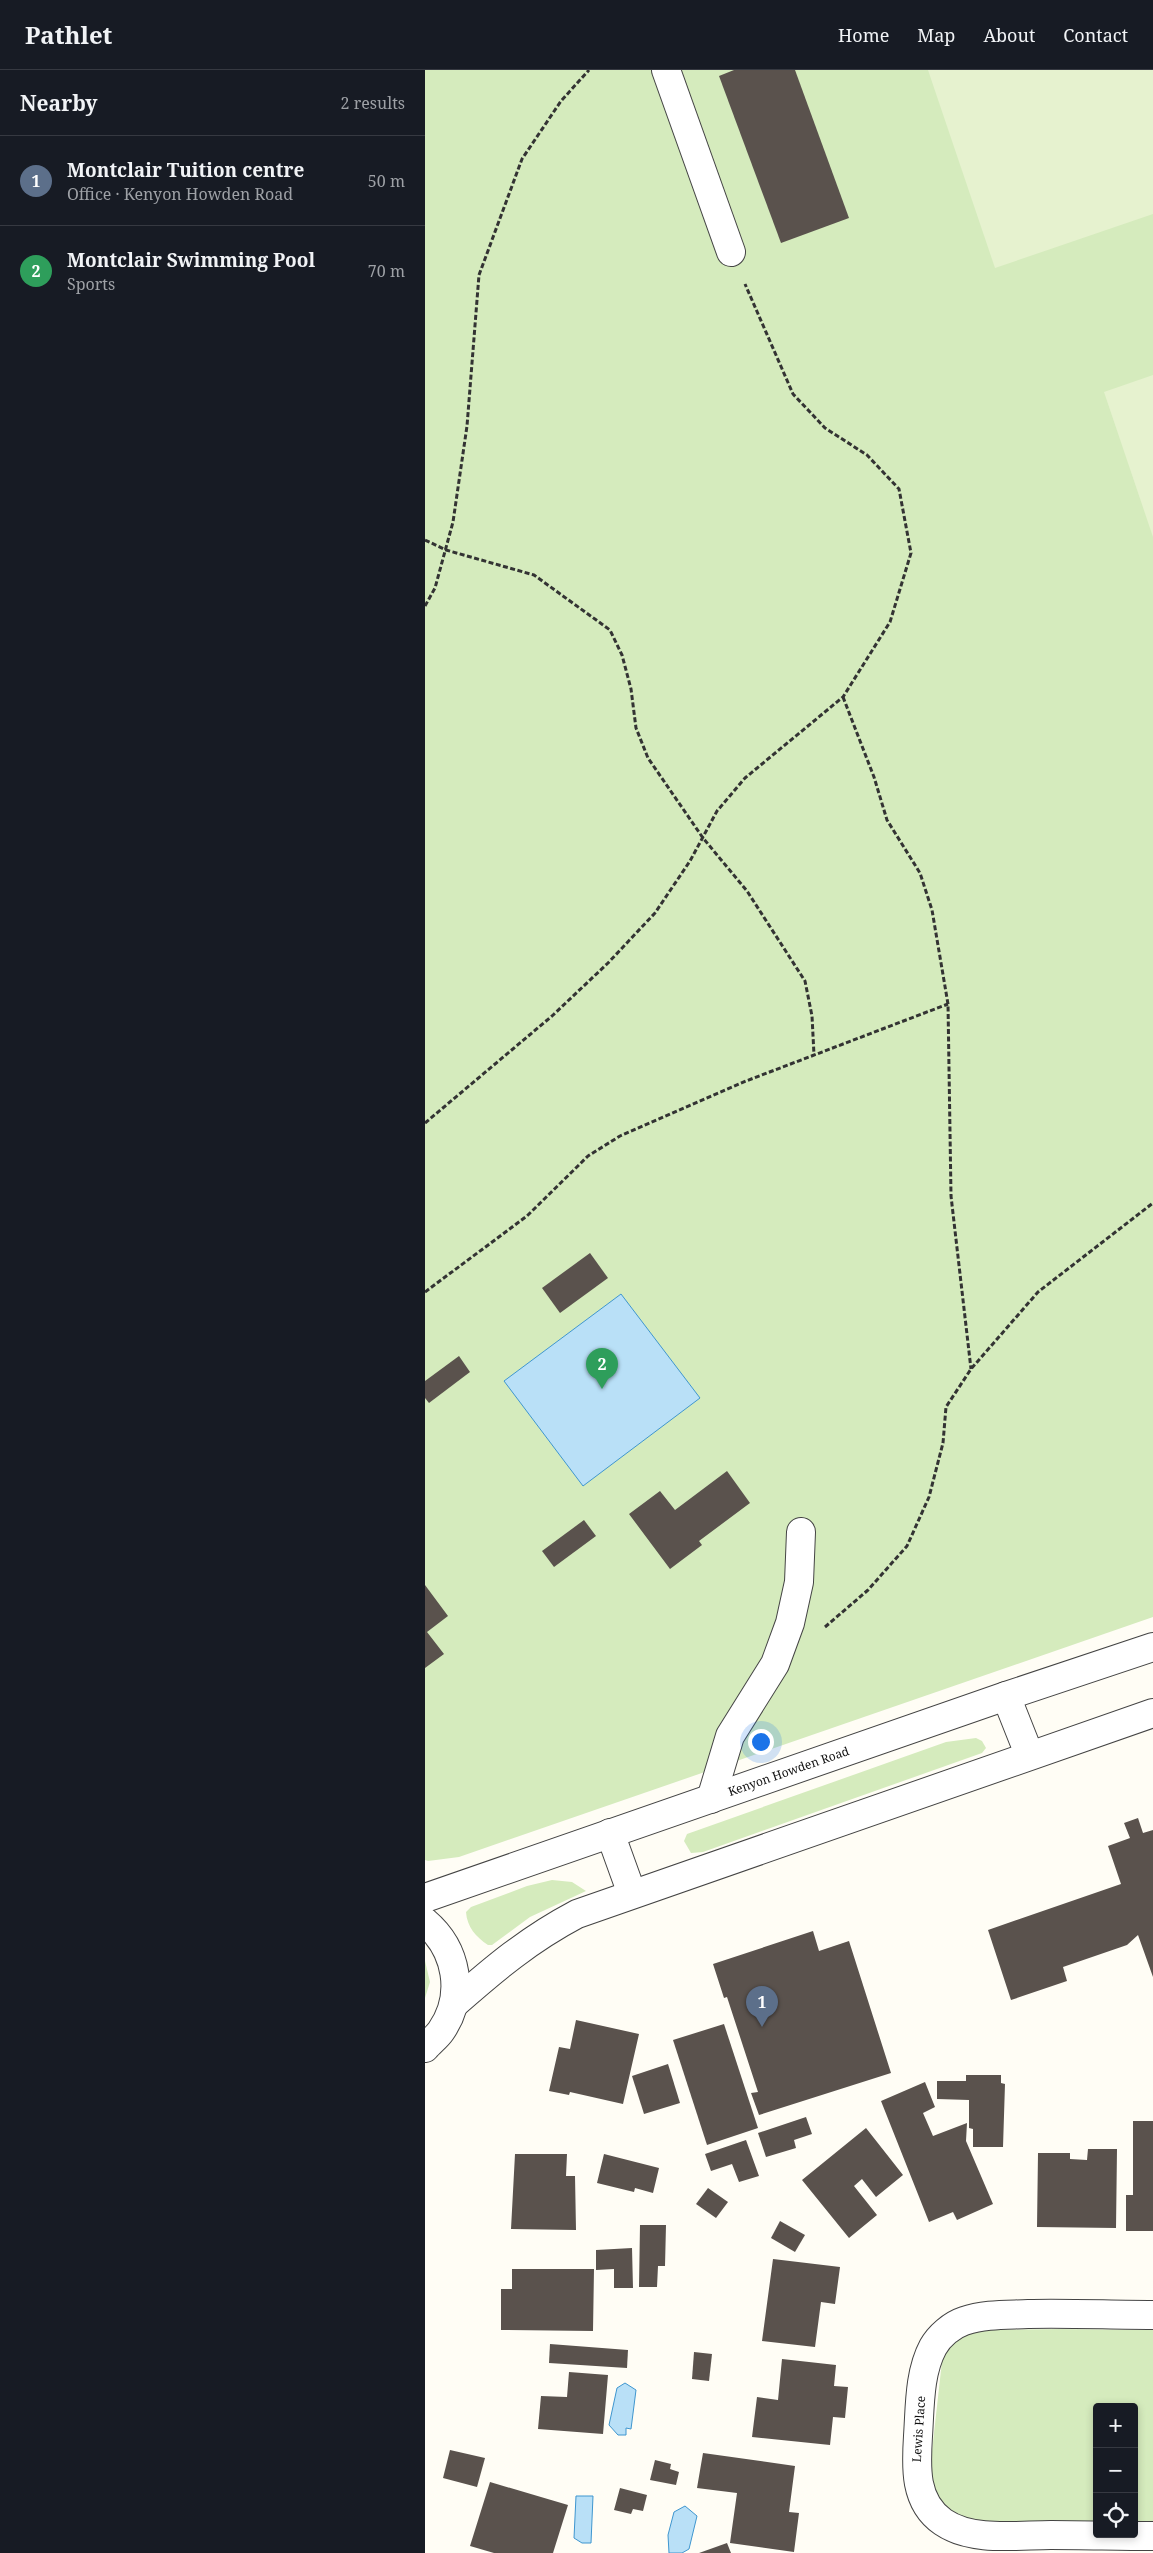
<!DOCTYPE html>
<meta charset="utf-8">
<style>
:root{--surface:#171b24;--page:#242831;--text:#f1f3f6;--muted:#9ea1a6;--line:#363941;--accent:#c4262e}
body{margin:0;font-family:"Noto Serif",serif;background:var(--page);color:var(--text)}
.controls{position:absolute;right:15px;bottom:15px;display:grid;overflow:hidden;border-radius:5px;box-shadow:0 2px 8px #0003}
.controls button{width:45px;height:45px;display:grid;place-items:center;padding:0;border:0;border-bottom:1px solid var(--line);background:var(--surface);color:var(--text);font:25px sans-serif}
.you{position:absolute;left:335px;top:1671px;width:18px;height:18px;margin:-12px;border:4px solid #fff;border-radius:50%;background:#1a73e8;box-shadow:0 0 0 8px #1a73e833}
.badge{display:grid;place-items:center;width:32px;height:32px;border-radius:50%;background:var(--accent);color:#fff;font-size:16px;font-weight:700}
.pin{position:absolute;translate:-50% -41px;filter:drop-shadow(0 1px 2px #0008)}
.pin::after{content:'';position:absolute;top:26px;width:18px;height:15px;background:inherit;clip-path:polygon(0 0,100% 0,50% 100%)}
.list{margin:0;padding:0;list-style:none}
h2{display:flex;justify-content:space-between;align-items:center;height:65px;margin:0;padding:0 20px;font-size:21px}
h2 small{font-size:16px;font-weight:400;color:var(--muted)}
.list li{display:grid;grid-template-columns:32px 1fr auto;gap:15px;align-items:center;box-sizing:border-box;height:90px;padding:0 20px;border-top:1px solid var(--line)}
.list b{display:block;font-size:19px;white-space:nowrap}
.list p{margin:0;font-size:16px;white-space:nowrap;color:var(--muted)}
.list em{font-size:16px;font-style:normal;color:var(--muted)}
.icon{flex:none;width:28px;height:28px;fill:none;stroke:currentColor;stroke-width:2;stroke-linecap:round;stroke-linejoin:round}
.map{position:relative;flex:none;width:728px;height:2483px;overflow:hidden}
header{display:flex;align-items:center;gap:30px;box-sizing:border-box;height:70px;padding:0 25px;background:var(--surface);border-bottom:1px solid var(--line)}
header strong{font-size:24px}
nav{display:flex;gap:28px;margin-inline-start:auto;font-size:18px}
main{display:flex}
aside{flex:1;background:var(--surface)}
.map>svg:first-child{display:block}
</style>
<header>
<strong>Pathlet</strong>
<nav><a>Home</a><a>Map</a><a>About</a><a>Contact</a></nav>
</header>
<main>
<aside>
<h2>Nearby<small>2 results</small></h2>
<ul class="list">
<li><span class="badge" style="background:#5c6f8a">1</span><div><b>Montclair Tuition centre</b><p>Office · Kenyon Howden Road</p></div><em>50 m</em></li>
<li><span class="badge" style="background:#2e9e5b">2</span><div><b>Montclair Swimming Pool</b><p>Sports</p></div><em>70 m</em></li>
</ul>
</aside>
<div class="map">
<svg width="728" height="2483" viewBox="0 0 728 2483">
<rect width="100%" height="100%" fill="#fffdf5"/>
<!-- green -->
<g fill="#d5ebbd">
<path d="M0,0H728V1547L34,1787L3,1791L0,1790Z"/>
<path d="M551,1668L557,1671L561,1678L557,1683L278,1782L266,1783L259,1771L262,1764L521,1672Z"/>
<path d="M127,1810L147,1812L161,1821L105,1847L67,1875H63C51,1867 42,1857 41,1842L46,1837L102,1816Z"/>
<path d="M0,1891L5,1912L0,1928Z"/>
<path d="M636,2259L728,2260V2456H709V2337H672V2456L584,2455L548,2451L527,2443L513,2429L504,2408L518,2282L522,2274L547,2260Z"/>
</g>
<!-- pitch -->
<g fill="#e6f2cf">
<path d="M503,0H728V144L570,198Z"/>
<path d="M728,305V467L679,322Z"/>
</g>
<!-- water -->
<g fill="#b9e0f7" stroke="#3f96cf">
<path d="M196,1224L275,1328L158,1416L79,1311Z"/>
<path d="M200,2313L211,2320L206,2359L201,2358V2365H193L184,2355L192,2318Z"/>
<path d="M151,2426H168L166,2473H157L149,2468Z"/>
<path d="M260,2436L272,2446L264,2479L257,2483H244L243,2465L249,2442Z"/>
</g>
<!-- building -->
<g fill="#5a524d">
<path d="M309,0H370L424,148L356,173L294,6Z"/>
<path d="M165,1183L183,1208L135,1243L117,1218Z"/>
<path d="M34,1286L45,1302L4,1333L0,1328V1311Z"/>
<path d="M302,1401L325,1433L274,1471L277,1475L245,1499L204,1444L235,1421L250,1440Z"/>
<path d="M159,1450L171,1466L129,1497L117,1481Z"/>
<path d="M0,1515L23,1546L2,1562L19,1584L0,1598Z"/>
<path d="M713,1748L718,1763L728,1760V1907L713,1865L702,1875L638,1897L642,1911L586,1930L563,1860L696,1814L683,1776L705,1768L699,1753Z"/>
<path d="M388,1861L394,1881L424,1871L466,2003L334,2045L326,2023L333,2022L302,1927L299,1928L288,1894Z"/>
<path d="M151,1950L214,1964L198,2034L145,2022L144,2025L124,2021L134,1977L145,1979Z"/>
<path d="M299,1954L333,2058L282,2075L248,1970Z"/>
<path d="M243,1994L255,2033L219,2044L207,2006Z"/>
<path d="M541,2005H576V2013L580,2014L578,2077H548V2059L544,2058V2030L512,2029V2011H541Z"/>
<path d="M500,2012L510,2037L498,2043L508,2066L542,2053L541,2071L568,2134L532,2150L528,2142L504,2152L456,2031Z"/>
<path d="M381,2047L387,2064L369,2070L371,2078L341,2087L333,2063Z"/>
<path d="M708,2051H728V2161H701V2125H708Z"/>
<path d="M441,2058L478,2105L451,2127L437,2109L429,2116L452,2145L424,2168L377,2110Z"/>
<path d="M321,2070L334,2106L314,2112L307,2094L286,2101L280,2084Z"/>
<path d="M663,2079H692L691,2158L612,2157L613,2083H645V2089L662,2090Z"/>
<path d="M90,2084H142L141,2106H150L151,2160L86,2159Z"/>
<path d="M179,2084L234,2098L228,2123L210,2118L209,2122L172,2113Z"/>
<path d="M283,2118L303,2132L291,2148L271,2134Z"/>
<path d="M355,2151L380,2165L370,2182L346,2168Z"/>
<path d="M215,2155H241L240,2196H233L232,2217H214Z"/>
<path d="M207,2178L208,2218H189V2199L171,2200V2180Z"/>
<path d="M348,2189L415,2197L410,2234L396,2232L390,2277L337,2271Z"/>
<path d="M87,2199H169L168,2261L76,2260V2219H87Z"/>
<path d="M125,2274L203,2280L202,2298L124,2293Z"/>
<path d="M269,2282L287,2284L284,2311L267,2309Z"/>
<path d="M357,2289L411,2295L409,2316L423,2317L420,2348L408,2347L405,2375L327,2367L332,2327L353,2330Z"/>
<path d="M144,2302L183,2305L178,2364L113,2359L116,2326L142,2327Z"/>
<path d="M25,2380L60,2388L52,2417L18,2408Z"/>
<path d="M278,2383L370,2396L364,2442L374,2443L369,2482L305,2473L312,2423L272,2418Z"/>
<path d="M230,2390L246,2394L245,2399L254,2402L251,2415L225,2410Z"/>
<path d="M65,2412L143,2435L128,2483H69L45,2476Z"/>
<path d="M195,2418L222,2425L218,2441L208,2439L206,2444L189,2440Z"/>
<path d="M302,2473L306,2483H274Z"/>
</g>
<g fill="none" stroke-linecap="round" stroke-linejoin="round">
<!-- minor casing -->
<g stroke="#444" stroke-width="30">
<g id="minor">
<path d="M241,0L306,182"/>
<path d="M581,1626L604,1684"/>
<path d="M286,1729L305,1666L350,1594L365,1553L374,1512L376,1462"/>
<path d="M185,1763L207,1824"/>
<path id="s1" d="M0,1828L581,1626L728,1577"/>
<path d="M0,1852C32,1879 41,1925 16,1961C12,1967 5,1972 0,1978"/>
<path d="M29,1934C70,1898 103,1870 152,1844L728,1643"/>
<path d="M728,2245C686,2245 645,2243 603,2244C581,2245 560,2244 539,2251C527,2255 514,2266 508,2277C494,2303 495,2337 493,2366C491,2397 489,2432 518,2452C547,2472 593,2465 626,2465C660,2465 694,2466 728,2466"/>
</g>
</g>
<!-- path -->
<g stroke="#333" stroke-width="3" stroke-dasharray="5 2.5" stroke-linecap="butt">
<path d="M0,470L21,480L109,505L185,560L197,585L206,619L211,658L223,688L278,768L322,821L380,911L387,946L389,985"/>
<path d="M0,536L10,518L28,452L42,356L54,205L97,89L136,31L164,0"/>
<path d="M418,627L449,707L462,750L495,803L507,840L523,934L526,1126L546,1299"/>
<path d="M0,1053L127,946L183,893L230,843L265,791L292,741L320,708L418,627L465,552L486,483L474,419L442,385L400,358L368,324L320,214"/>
<path d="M0,1222L102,1146L163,1086L195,1066L321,1011L523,934"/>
<path d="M400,1557L443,1520L482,1476L504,1427L518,1373L521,1337L546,1299L613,1222L728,1133"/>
</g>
<!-- minor -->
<use href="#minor" stroke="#fff" stroke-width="28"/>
</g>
<g text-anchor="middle" stroke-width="5" stroke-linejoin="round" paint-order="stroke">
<!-- street labels -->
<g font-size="12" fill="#111" stroke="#fff">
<text dy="4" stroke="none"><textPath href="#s1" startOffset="385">Kenyon Howden Road</textPath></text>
<text transform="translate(494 2359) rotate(-86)" y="4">Lewis Place</text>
</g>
</g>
</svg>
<div class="controls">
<button>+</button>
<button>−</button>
<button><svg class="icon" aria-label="locate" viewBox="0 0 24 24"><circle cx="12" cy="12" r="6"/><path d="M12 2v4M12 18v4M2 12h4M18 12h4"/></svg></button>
</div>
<div class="you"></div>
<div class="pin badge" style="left:337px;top:1957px;background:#5c6f8a">1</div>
<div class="pin badge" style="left:177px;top:1319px;background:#2e9e5b">2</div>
</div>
</main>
